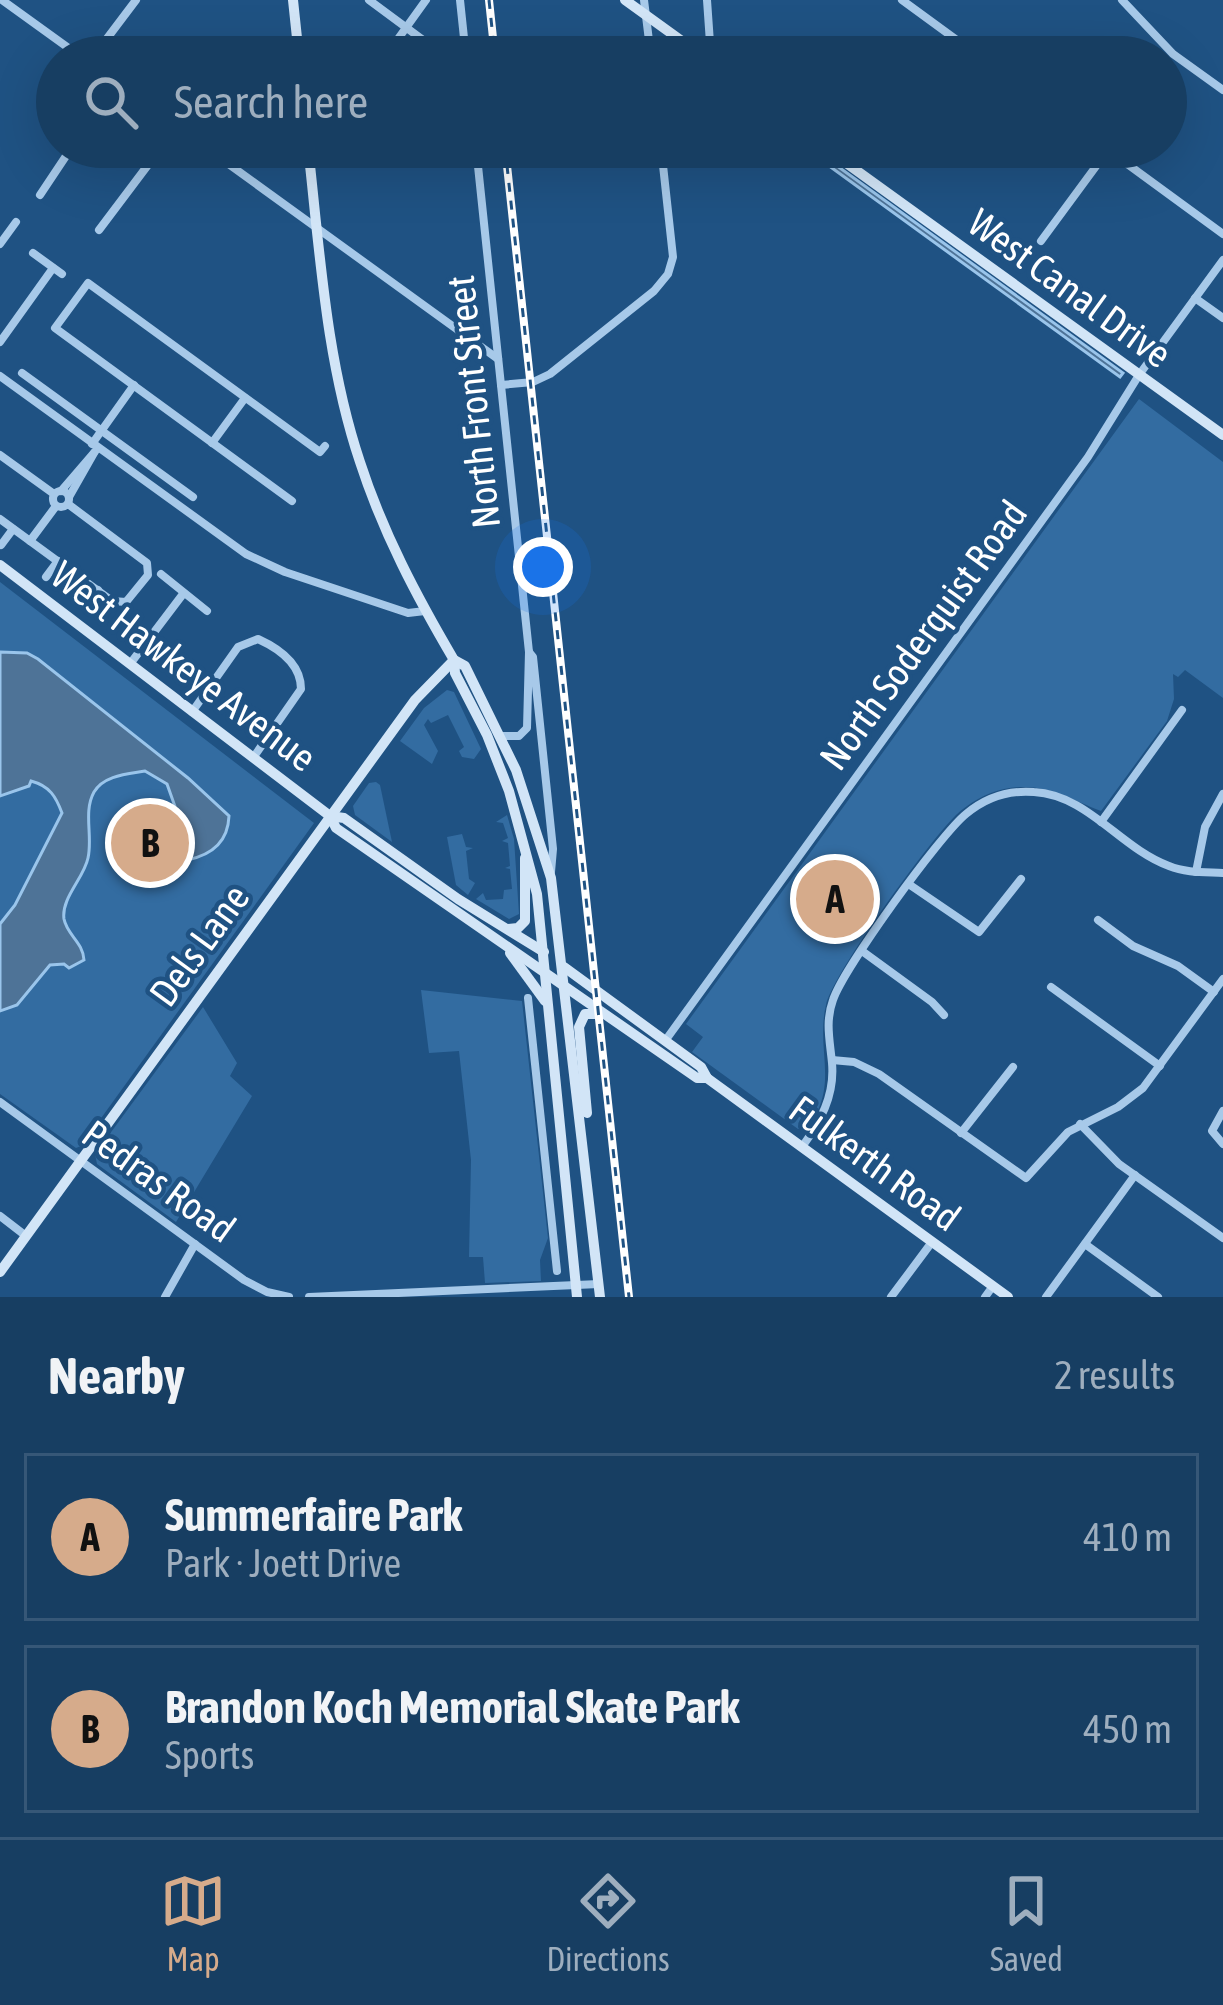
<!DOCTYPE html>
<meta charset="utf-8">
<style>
:root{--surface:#173e62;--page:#24496b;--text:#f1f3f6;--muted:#9eaebe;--line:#365777;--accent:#d6ab8b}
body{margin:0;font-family:"Asap Condensed",sans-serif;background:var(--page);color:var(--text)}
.you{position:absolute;left:543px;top:567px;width:42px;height:42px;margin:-30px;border:9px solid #fff;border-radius:50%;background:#1a73e8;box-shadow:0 0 0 18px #1a73e833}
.badge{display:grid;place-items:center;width:78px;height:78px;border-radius:50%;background:var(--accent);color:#111;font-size:39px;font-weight:700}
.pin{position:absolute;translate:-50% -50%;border:6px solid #fff;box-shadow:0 3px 12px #0006}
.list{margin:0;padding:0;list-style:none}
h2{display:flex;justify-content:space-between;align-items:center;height:156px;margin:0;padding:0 48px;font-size:51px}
h2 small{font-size:39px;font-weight:400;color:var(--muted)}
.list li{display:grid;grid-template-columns:78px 1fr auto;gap:36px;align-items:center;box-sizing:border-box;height:168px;margin:0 24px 24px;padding:0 24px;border:3px solid var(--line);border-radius:0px}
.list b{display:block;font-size:45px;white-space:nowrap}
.list p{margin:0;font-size:39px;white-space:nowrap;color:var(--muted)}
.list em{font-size:39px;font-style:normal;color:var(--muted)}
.icon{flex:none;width:66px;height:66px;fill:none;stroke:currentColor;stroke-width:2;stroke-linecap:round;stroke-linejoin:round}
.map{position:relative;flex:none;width:1223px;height:1297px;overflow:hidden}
.search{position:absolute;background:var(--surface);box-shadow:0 12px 48px #0002;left:36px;right:36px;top:36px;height:132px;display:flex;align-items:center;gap:30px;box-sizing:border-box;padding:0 42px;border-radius:66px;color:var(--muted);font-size:45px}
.sheet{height:540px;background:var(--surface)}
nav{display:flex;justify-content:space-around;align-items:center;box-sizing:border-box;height:168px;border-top:3px solid var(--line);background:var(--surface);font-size:33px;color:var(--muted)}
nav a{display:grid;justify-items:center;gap:6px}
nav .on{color:var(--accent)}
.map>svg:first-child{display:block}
</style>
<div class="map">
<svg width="1223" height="1297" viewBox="0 0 1223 1297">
<rect width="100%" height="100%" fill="#1f5283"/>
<!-- green -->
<g fill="#336ca1">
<path d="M1139,399L1223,462V698L1185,670L1178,677L1173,674L1174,699L1167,721L1101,811C1067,798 1043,781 1004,789C986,793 969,803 956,815C930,840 833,973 826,1005C815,1051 841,1086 806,1129H798L692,1052L703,1037L686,1024Z"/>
<path d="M0,582L314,823L81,1146L76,1148L0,1094Z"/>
<path d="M447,690L454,692L481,749L474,759L462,757L459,751L464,747L448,715L431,723L428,719L424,725L438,751L432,764L400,741L424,708Z"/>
<path d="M376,782L380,785L392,842L355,815L353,806L369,783Z"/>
<path d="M507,815L514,839L519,914L509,919L476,899L483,893L486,900L503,899L504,890L512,889L510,869L505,868L510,866L508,843L502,841L508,838L503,823L496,822Z"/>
<path d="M462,834L466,847L473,848L466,851L469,879L475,883L468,895L456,885L447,837Z"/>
<path d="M421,990L522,1001L548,1238L540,1260L541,1281L485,1283L483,1257H469L471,1160L459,1051L429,1053Z"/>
<path d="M203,1007L237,1063L230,1076L252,1096L176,1222L97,1164L95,1154Z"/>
</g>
<!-- water -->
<g fill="#4e7397" stroke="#9ac5eb" stroke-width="3">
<path d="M803,147H811L1123,373L1120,377Z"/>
<path d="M0,652L27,653L38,659L188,778L229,816C228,842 212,855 187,860L181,854L184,832L167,784L145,771C128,774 104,775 94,792C83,812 93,836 88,858C84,878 61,898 64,919C67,935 83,942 84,960L69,968L64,964L50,965L17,1005L0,1011V924L15,905L62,813C56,797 50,786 31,781L29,786L0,796Z"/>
</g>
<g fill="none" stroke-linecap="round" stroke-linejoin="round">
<!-- street -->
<g stroke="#a7c9e9" stroke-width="8">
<path d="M2,0L81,57"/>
<path d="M369,0L446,57"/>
<path d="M460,0L466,57"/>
<path d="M644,0L651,57"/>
<path d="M707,0L711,57"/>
<path d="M902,0L980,57"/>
<path d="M1122,0L1173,54L1223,90"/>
<path d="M93,57L136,0"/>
<path d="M385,57L426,0"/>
<path d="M205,147L498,359"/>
<path d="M476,147L529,652L533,657L553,849L551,872"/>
<path d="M1104,147L1223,234"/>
<path d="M40,195L72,147"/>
<path d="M99,230L160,149"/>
<path d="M1041,241L1108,150"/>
<path d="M0,244L16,222"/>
<path d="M33,253L62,274"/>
<path d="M1195,298L1223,318"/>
<path d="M0,342L53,268"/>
<path d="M22,373L193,497"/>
<path d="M0,376L246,554L285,572L408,613L425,611"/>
<path d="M501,385L533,382L550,374L654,291L668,274L673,257L661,147"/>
<path d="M212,443L245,398"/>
<path d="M92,444L134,385"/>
<path d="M0,455L54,494"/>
<circle cx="61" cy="499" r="8"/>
<path d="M61,491L98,448"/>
<path d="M69,497L94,453"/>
<path d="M292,501L55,328L88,283L320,452L325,446"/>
<path d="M0,519L112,601L126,602L148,575L147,563L68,504"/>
<path d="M30,541L56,506"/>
<path d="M1,545L13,529"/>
<path d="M161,574L207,611"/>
<path d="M46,577L58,561"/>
<path d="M86,606L98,590"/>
<path d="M130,664L183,594"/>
<path d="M192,712L238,647L258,639C280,649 301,664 301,689L253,758"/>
<path d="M501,736H519L527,728L529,652"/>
<path d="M1101,822L1182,710"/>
<path d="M1196,872L1205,827L1223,794"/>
<path d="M910,885L979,932L1021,879"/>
<path d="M1098,920L1133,946L1178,966L1214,992"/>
<path d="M862,951L932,1002L944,1015"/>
<path d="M1051,987L1160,1066"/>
<path d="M528,998L557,1271"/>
<path d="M665,1041L1088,457L1139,375L1223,260"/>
<path d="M832,1060L854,1062L879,1074L1026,1178L1068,1132L1118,1107L1143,1088L1223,979"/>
<path d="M0,1102L244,1280L267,1292L289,1297"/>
<path d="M1223,1111L1212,1131L1223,1144"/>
<path d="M1080,1124L1119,1164L1223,1238"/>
<path d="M961,1133L1013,1067"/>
<path d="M802,1147C820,1122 835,1096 832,1063C830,1041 825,1022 833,1000C843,969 940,835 966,814C985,798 1009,790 1034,792C1088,795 1120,848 1169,866C1186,873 1205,872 1223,873"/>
<path d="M0,1216L26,1236"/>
<path d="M1085,1244L1158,1297"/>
<path d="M165,1297L195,1244"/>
<path d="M309,1297L599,1284"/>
<path d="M891,1297L932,1242"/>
<path d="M985,1297L993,1286"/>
<path d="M1046,1297L1135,1175"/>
</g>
<!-- secondary -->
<g stroke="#d2e5f7" stroke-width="10">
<path d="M293,0L299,57"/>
<path d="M625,0L704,57"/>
<path d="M308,147C320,253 326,361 360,462C383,533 417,597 454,660L465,666L516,770L551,878L600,1297"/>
<path d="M824,147L1223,435"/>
<path d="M0,565L330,816L336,828L697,1078H707L1008,1297"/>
<path d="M454,660L455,673L487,735L509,791L537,894L577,1297"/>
<path d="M330,816L344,818L458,899L544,952"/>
<path d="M508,929L518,928L525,921V858"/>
<path d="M510,953L545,1001"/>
<path d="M564,967L701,1067L707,1078"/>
<path d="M587,1113L579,1027L585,1014H597"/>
<path d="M0,1272L415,700L454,660"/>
</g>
<!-- rail casing -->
<g stroke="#fff" stroke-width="8">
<g id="rail">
<path d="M489,0L495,57"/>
<path d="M505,147L629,1297"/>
</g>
</g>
<!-- rail -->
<use href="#rail" stroke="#1f5283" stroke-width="3" stroke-dasharray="9" stroke-linecap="butt"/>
</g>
<g text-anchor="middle" stroke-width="9" stroke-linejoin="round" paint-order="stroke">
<!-- street labels -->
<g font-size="39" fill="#fff" stroke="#1f5283">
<text transform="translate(1070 288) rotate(36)" y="14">West Canal Drive</text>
<text transform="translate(473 402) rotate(-96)" y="14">North Front Street</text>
<text transform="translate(923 635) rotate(-54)" y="14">North Soderquist Road</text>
<text transform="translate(184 666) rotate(37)" y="14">West Hawkeye Avenue</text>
<text transform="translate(199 945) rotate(-54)" y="14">Dels Lane</text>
<text transform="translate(875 1163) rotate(36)" y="14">Fulkerth Road</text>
<text transform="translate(159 1181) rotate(36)" y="14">Pedras Road</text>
</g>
</g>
</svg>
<div class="you"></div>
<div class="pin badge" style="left:835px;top:899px">A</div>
<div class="pin badge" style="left:150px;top:843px">B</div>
<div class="search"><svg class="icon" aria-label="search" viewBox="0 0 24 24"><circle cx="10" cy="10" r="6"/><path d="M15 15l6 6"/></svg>Search here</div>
</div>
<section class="sheet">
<h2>Nearby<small>2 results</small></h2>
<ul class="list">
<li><span class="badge">A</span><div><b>Summerfaire Park</b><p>Park · Joett Drive</p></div><em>410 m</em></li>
<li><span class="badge">B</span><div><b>Brandon Koch Memorial Skate Park</b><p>Sports</p></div><em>450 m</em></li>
</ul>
</section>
<nav>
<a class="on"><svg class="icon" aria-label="map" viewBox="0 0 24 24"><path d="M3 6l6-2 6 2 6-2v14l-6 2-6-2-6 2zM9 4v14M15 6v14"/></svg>Map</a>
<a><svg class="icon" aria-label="directions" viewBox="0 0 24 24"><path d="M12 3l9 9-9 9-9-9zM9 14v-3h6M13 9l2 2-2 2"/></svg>Directions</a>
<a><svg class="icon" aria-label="saved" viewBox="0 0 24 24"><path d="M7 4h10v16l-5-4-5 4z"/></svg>Saved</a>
</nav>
